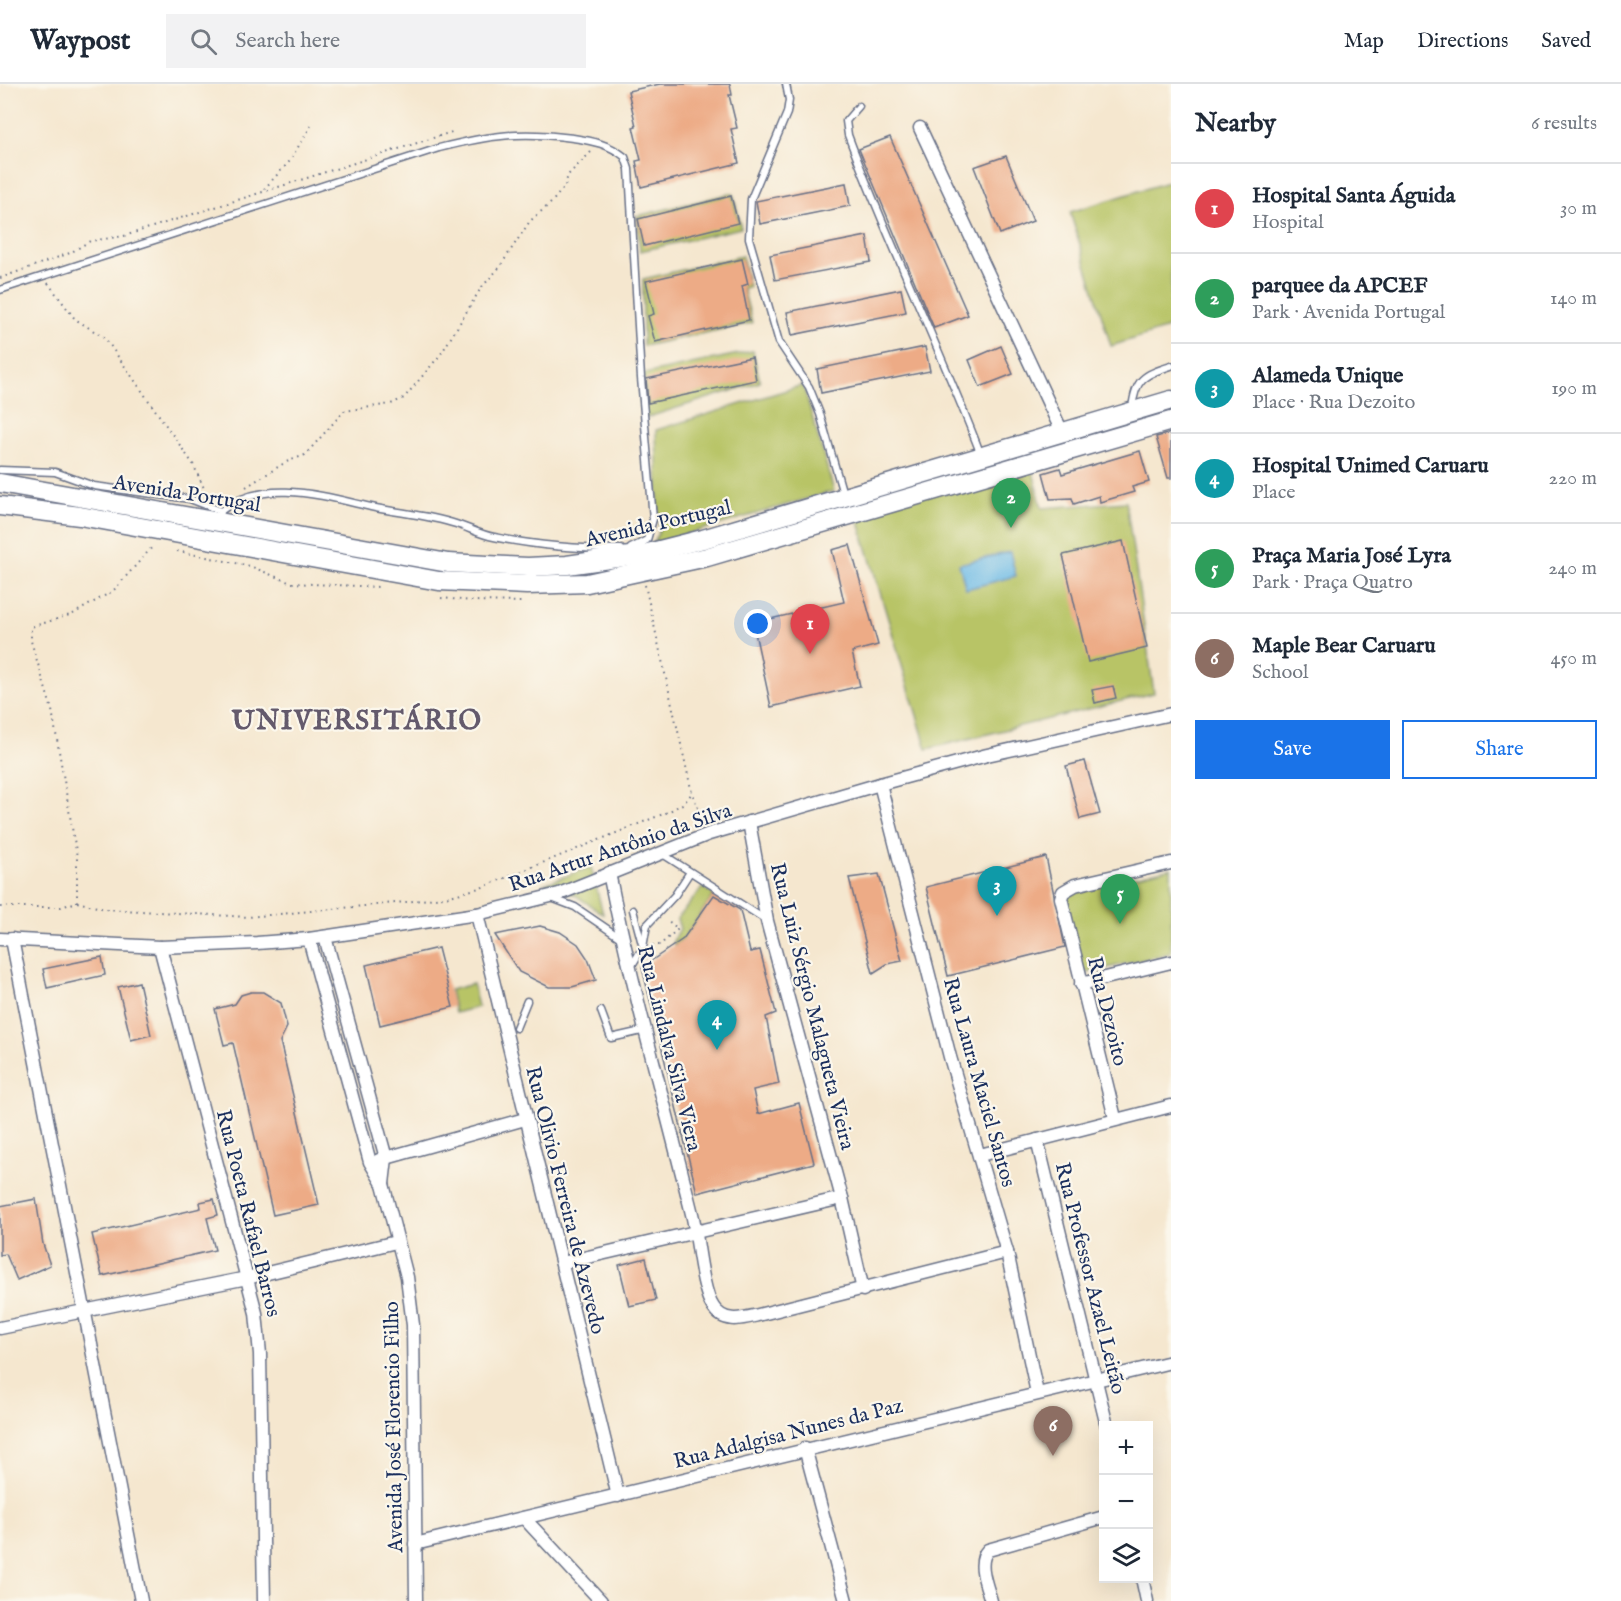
<!DOCTYPE html>
<meta charset="utf-8">
<style>
:root{--surface:#fff;--page:#f2f2f3;--text:#1f2937;--muted:#747a83;--line:#e0e1e3;--accent:#1a73e8}
body{margin:0;font-family:"IM FELL English",serif;background:var(--page);color:var(--text)}
.controls{position:absolute;right:18px;bottom:18px;display:grid;overflow:hidden;border-radius:0px;box-shadow:0 6px 24px #0002}
.controls button{width:54px;height:54px;display:grid;place-items:center;padding:0;border:0;border-bottom:2px solid var(--line);background:var(--surface);color:var(--text);font:30px sans-serif}
.you{position:absolute;left:758px;top:540px;width:21px;height:21px;margin:-15px;border:4px solid #fff;border-radius:50%;background:#1a73e8;box-shadow:0 0 0 9px #1a73e833}
.badge{display:grid;place-items:center;width:39px;height:39px;border-radius:50%;background:var(--accent);color:#fff;font-size:20px;font-weight:700}
.pin{position:absolute;translate:-50% -50px;filter:drop-shadow(0 2px 3px #0008)}
.pin::after{content:'';position:absolute;top:32px;width:21px;height:18px;background:inherit;clip-path:polygon(0 0,100% 0,50% 100%)}
.list{margin:0;padding:0;list-style:none}
h2{display:flex;justify-content:space-between;align-items:center;height:78px;margin:0;padding:0 24px;font-size:26px}
h2 small{font-size:20px;font-weight:400;color:var(--muted)}
.list li{display:grid;grid-template-columns:39px 1fr auto;gap:18px;align-items:center;box-sizing:border-box;height:90px;padding:0 24px;border-top:2px solid var(--line)}
.list b{display:block;font-size:22px;white-space:nowrap}
.list p{margin:0;font-size:20px;white-space:nowrap;color:var(--muted)}
.list em{font-size:20px;font-style:normal;color:var(--muted)}
.actions{display:flex;gap:12px;padding:18px 24px}
.actions a{flex:1;padding:14px 0;border:2px solid var(--accent);border-radius:0px;text-align:center;font-size:21px;color:var(--accent)}
.actions .main{background:var(--accent);color:#fff}
.icon{flex:none;width:33px;height:33px;fill:none;stroke:currentColor;stroke-width:2;stroke-linecap:round;stroke-linejoin:round}
.map{position:relative;flex:none;width:1171px;height:1517px;overflow:hidden}
header{display:flex;align-items:center;gap:36px;box-sizing:border-box;height:84px;padding:0 30px;background:var(--surface);border-bottom:2px solid var(--line)}
header strong{font-size:28px}
nav{display:flex;gap:33px;margin-inline-start:auto;font-size:21px}
.search{width:420px;height:54px;background:var(--page);display:flex;align-items:center;gap:15px;box-sizing:border-box;padding:0 21px;border-radius:0px;color:var(--muted);font-size:22px}
main{display:flex}
aside{flex:1;background:var(--surface)}
.map>svg:first-child{display:block}
</style>
<header>
<strong>Waypost</strong>
<div class="search"><svg class="icon" aria-label="search" viewBox="0 0 24 24"><circle cx="10" cy="10" r="6"/><path d="M15 15l6 6"/></svg>Search here</div>
<nav><a>Map</a><a>Directions</a><a>Saved</a></nav>
</header>
<main>
<div class="map">
<svg width="1171" height="1517" viewBox="0 0 1171 1517">
<rect width="100%" height="100%" fill="#fbf7ec"/>
<filter id="ink" filterUnits="userSpaceOnUse"><feTurbulence type="fractalNoise" baseFrequency=".0167" numOctaves="2"/><feDisplacementMap in="SourceGraphic" scale="12" xChannelSelector="R" yChannelSelector="G"/><feConvolveMatrix kernelMatrix="1 2 1 2 8 2 1 2 1" color-interpolation-filters="sRGB"/></filter>
<filter id="wash" filterUnits="userSpaceOnUse"><feTurbulence type="fractalNoise" baseFrequency=".008" numOctaves="4" result="noise"/><feDisplacementMap in="SourceGraphic" scale="24" xChannelSelector="R" yChannelSelector="G"/><feGaussianBlur stdDeviation="1.35" result="paint"/><feColorMatrix in="noise" values="0 0 0 0 0 0 0 0 0 0 0 0 0 0 0 0 0 1.4 0 .05"/><feComposite in="paint" operator="in"/></filter>
<g filter="url(#wash)">
<rect width="100%" height="100%" fill="#f5e7cf"/>
<!-- green -->
<g fill="#b8c466" stroke="#6a7a62" stroke-width="1.5">
<path d="M1171,97V243L1111,262L1070,128Z"/>
<path d="M733,109L741,144L640,167L637,132Z"/>
<path d="M742,172L749,203L743,204L752,239L643,262V195Z"/>
<path d="M753,267L760,298L645,334L644,290Z"/>
<path d="M803,301L834,407L653,460L659,447L656,346Z"/>
<path d="M1031,380L1042,424L1126,418L1154,609L927,665L856,428Z"/>
<path d="M591,783L603,830L575,811L544,800Z"/>
<path d="M1171,784V869L1082,890L1062,811Z"/>
<path d="M703,803L714,811L683,855L674,861L673,857L680,845L677,835Z"/>
<path d="M473,900L478,923L455,929L450,906Z"/>
</g>
<!-- water -->
<path fill="#6bb9e5" stroke="#4374a2" stroke-width="1.5" d="M1010,468L1016,492L966,505L959,480Z"/>
<g id="blocks">
<!-- building -->
<g fill="#edab86">
<path d="M660,0H730L732,11H729L737,44L731,45L739,79L641,103L636,77L641,76L633,43L636,42L628,7Z"/>
<path d="M890,53L968,231L934,244L859,65Z"/>
<path d="M1006,72L1033,137L1000,150L974,83Z"/>
<path d="M846,99L850,122L760,140L756,117Z"/>
<path d="M731,112L738,139L644,162L638,135Z"/>
<path d="M867,152L871,178L775,196L770,171Z"/>
<path d="M742,175L748,200L742,202L749,236L655,258L648,232L654,230L646,197Z"/>
<path d="M901,205L906,228L792,251L787,228Z"/>
<path d="M1001,262L1013,290L980,303L969,276Z"/>
<path d="M925,263L930,287L821,309L817,285Z"/>
<path d="M752,273L756,296L648,319L646,295Z"/>
<path d="M1171,349V394H1168L1156,353Z"/>
<path d="M1140,367L1149,398L1132,403L1134,408L1100,418L1099,412L1074,420L1072,414L1050,415L1043,389L1060,384L1062,390Z"/>
<path d="M1123,457L1147,564L1088,578L1063,471Z"/>
<path d="M850,461L878,561L852,568L860,602L771,623L753,539L844,518L832,466Z"/>
<path d="M1113,602L1116,614L1095,619L1092,606Z"/>
<path d="M1085,677L1100,730L1080,735L1066,682Z"/>
<path d="M1046,773L1065,863L948,892L926,803Z"/>
<path d="M879,790L902,877L887,880L873,889L849,794Z"/>
<path d="M714,811L740,826L750,868L760,866L776,929L766,933L779,1000L753,1006L758,1030L799,1019L814,1079L697,1109L642,883L683,855Z"/>
<path d="M540,842L560,848L578,860L588,875L596,896L572,903H549L519,888L495,851Z"/>
<path d="M438,864L453,923L380,941L366,881Z"/>
<path d="M102,873L105,891L47,904L43,885Z"/>
<path d="M139,898L151,951L131,956L118,903Z"/>
<path d="M251,908H263L281,919L287,943L280,957L319,1121L273,1131L233,959L224,961L215,925L235,920L241,911Z"/>
<path d="M36,1115L43,1160L50,1181L17,1196L6,1170L0,1171V1122Z"/>
<path d="M214,1115L218,1131L207,1134L215,1166L102,1192L92,1150L201,1124L200,1118Z"/>
<path d="M646,1174L656,1216L629,1222L619,1181Z"/>
</g>
</g>
</g>
<g filter="url(#ink)">
<use href="#blocks" fill-opacity="0" stroke="#676f86" stroke-width="1.5"/>
<g fill="none" stroke-linecap="round" stroke-linejoin="round">
<!-- lane casing -->
<g stroke="#676f86" stroke-width="9">
<g id="lane">
<path d="M786,0L789,16L787,29L751,115L749,154L779,258L809,303L820,330L843,410"/>
<path d="M859,22L846,37L848,51C888,159 940,263 981,371"/>
<path d="M0,206L439,64C490,51 521,47 573,54C593,57 609,60 625,73L629,85L641,294L653,435L647,456L631,464"/>
<path d="M1132,325C1135,295 1143,291 1171,282"/>
<path d="M0,386L55,388L94,402L190,415L221,427"/>
<path d="M220,435L221,427C264,393 323,412 371,423C399,429 428,431 456,440C469,444 481,451 494,453C537,462 578,465 621,465"/>
<path d="M661,769L766,836"/>
<path d="M554,815L575,823L622,855"/>
<path d="M633,826L642,860"/>
<path d="M631,883L643,863L647,841L675,811L690,788"/>
<path d="M601,927L611,954L646,946"/>
<path d="M516,944L527,917"/>
</g>
</g>
<!-- street casing -->
<g stroke="#676f86" stroke-width="15">
<g id="street">
<path d="M920,44L1063,350"/>
<path d="M880,700L950,973L1007,1168L1037,1309"/>
<path d="M749,738L767,837L842,1114L863,1206"/>
<path d="M609,789C632,905 665,1020 693,1134C698,1156 702,1207 713,1223C724,1240 741,1235 758,1231L1007,1168"/>
<path d="M477,830L618,1412"/>
<path d="M325,853L386,1074L383,1100L407,1193L413,1241L416,1517"/>
<path d="M0,855L160,863L257,859L309,855L477,830L559,810L709,750L880,700L987,671L1171,630"/>
<path d="M12,855L141,1517"/>
<path d="M309,855L370,1078L383,1100"/>
<path d="M160,863L256,1229L260,1270L264,1517"/>
<path d="M1081,900L1171,878"/>
<path d="M1115,1034L1061,814L1063,808L1075,801L1171,779"/>
<path d="M1037,1056L1107,1342"/>
<path d="M980,1071L1171,1022"/>
<path d="M379,1076L525,1035"/>
<path d="M562,1179L842,1114"/>
<path d="M0,1244L247,1194L396,1158"/>
<path d="M805,1364L846,1517"/>
<path d="M524,1434L601,1517"/>
<path d="M415,1460L1171,1278"/>
<path d="M1142,1494L1147,1517"/>
<path d="M991,1517C987,1502 976,1478 988,1466L1104,1433"/>
</g>
</g>
<!-- secondary casing -->
<g stroke="#676f86" stroke-width="21">
<g id="secondary">
<path d="M0,399L448,479L528,483L567,481L644,470L703,455L1171,316"/>
<path d="M0,422L80,432L439,497L527,501L587,499L707,473L1171,337"/>
</g>
</g>
<!-- path -->
<g stroke="#676f86" stroke-width="2" stroke-dasharray="1.5 4.5" stroke-linecap="butt">
<path d="M264,105L289,78L311,42"/>
<path d="M0,194L70,169L90,157L124,152L455,47"/>
<path d="M48,199L75,235L105,254L193,380L208,413"/>
<path d="M246,403L286,378L305,371L344,327L391,320L404,314L441,270L481,204L499,184L530,137L551,119L565,102L568,91L592,67"/>
<path d="M177,467L250,482L291,499L379,503"/>
<path d="M645,501L692,709L704,739"/>
<path d="M441,514L472,517L522,518"/>
<path d="M77,818V773L52,626L31,557V543L73,530L113,507L154,461"/>
<path d="M0,823H61L77,818L105,825L248,833L406,818L450,812L483,803L668,728L684,719L692,709"/>
<path d="M652,861H660L678,845L666,835"/>
</g>
<!-- lane -->
<use href="#lane" stroke="#fff" stroke-width="6"/>
<!-- street -->
<use href="#street" stroke="#fff" stroke-width="12"/>
<!-- secondary -->
<use href="#secondary" stroke="#fff" stroke-width="18"/>
</g>
</g>
<g text-anchor="middle" stroke-width="4.5" stroke-linejoin="round" paint-order="stroke">
<!-- street labels -->
<g font-size="21" fill="#1b2f5e" stroke="#fbf7ec">
<text transform="translate(187 409) rotate(9)" y="7">Avenida Portugal</text>
<text transform="translate(658 439) rotate(-13)" y="7">Avenida Portugal</text>
<text transform="translate(620 763) rotate(-19)" y="7">Rua Artur Antônio da Silva</text>
<text transform="translate(813 922) rotate(76)" y="7">Rua Luiz Sérgio Malagueta Vieira</text>
<text transform="translate(1108 927) rotate(76)" y="7">Rua Dezoito</text>
<text transform="translate(670 964) rotate(76)" y="7">Rua Lindalva Silva Viera</text>
<text transform="translate(980 998) rotate(74)" y="7">Rua Laura Maciel Santos</text>
<text transform="translate(566 1116) rotate(76)" y="7">Rua Olivio Ferreira de Azevedo</text>
<text transform="translate(249 1129) rotate(76)" y="7">Rua Poeta Rafael Barros</text>
<text transform="translate(1091 1194) rotate(76)" y="7">Rua Professor Azael Leitão</text>
<text transform="translate(393 1343) rotate(-91)" y="7">Avenida José Florencio Filho</text>
<text transform="translate(788 1349) rotate(-14)" y="7">Rua Adalgisa Nunes da Paz</text>
</g>
<!-- district labels -->
<g font-size="27" font-weight="bold" letter-spacing="1.5" fill="#645a6c" stroke="#fbf7ec">
<text x="357" y="645">UNIVERSITÁRIO</text>
</g>
</g>
</svg>
<div class="controls">
<button>+</button>
<button>−</button>
<button><svg class="icon" aria-label="layers" viewBox="0 0 24 24"><path d="M12 4l9 5-9 5-9-5zM3 14l9 5 9-5"/></svg></button>
</div>
<div class="you"></div>
<div class="pin badge" style="left:810px;top:570px;background:#e0444e">1</div>
<div class="pin badge" style="left:1011px;top:444px;background:#2e9e5b">2</div>
<div class="pin badge" style="left:997px;top:832px;background:#0f9aa8">3</div>
<div class="pin badge" style="left:717px;top:966px;background:#0f9aa8">4</div>
<div class="pin badge" style="left:1120px;top:840px;background:#2e9e5b">5</div>
<div class="pin badge" style="left:1053px;top:1372px;background:#8d6e63">6</div>
</div>
<aside>
<h2>Nearby<small>6 results</small></h2>
<ul class="list">
<li><span class="badge" style="background:#e0444e">1</span><div><b>Hospital Santa Águida</b><p>Hospital</p></div><em>30 m</em></li>
<li><span class="badge" style="background:#2e9e5b">2</span><div><b>parquee da APCEF</b><p>Park · Avenida Portugal</p></div><em>140 m</em></li>
<li><span class="badge" style="background:#0f9aa8">3</span><div><b>Alameda Unique</b><p>Place · Rua Dezoito</p></div><em>190 m</em></li>
<li><span class="badge" style="background:#0f9aa8">4</span><div><b>Hospital Unimed Caruaru</b><p>Place</p></div><em>220 m</em></li>
<li><span class="badge" style="background:#2e9e5b">5</span><div><b>Praça Maria José Lyra</b><p>Park · Praça Quatro</p></div><em>240 m</em></li>
<li><span class="badge" style="background:#8d6e63">6</span><div><b>Maple Bear Caruaru</b><p>School</p></div><em>450 m</em></li>
</ul>
<div class="actions"><a class="main">Save</a><a>Share</a></div>
</aside>
</main>
